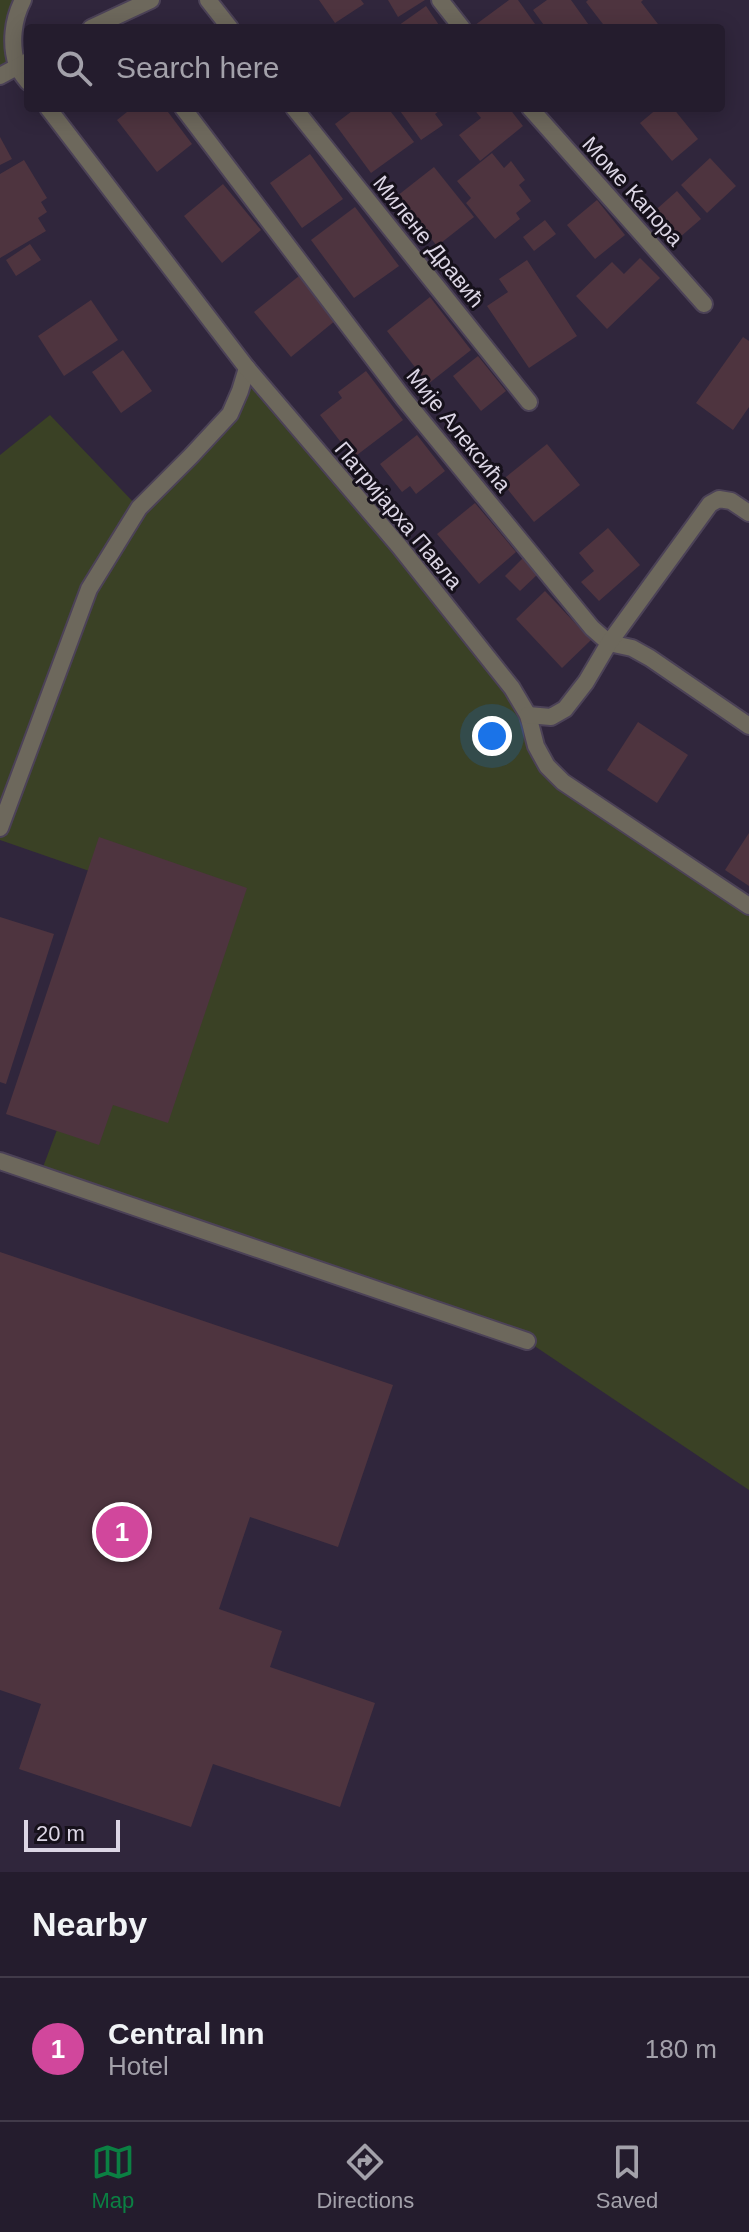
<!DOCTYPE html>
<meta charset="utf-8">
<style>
:root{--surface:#241c2d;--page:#302939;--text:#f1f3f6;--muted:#a3a1aa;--line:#413a49;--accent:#0b8043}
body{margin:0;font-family:Helvetica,sans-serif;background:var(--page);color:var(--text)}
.scale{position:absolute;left:24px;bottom:20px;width:96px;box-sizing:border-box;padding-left:8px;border:4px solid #dcd6e5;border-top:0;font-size:22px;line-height:28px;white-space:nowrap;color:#dcd6e5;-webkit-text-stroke:6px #16111b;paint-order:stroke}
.you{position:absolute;left:492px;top:736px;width:28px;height:28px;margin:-20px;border:6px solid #fff;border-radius:50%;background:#1a73e8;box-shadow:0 0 0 12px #1a73e833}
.badge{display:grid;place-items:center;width:52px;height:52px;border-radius:50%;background:var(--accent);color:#fff;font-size:26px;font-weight:700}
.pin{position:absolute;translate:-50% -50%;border:4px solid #fff;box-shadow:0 2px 8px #0006}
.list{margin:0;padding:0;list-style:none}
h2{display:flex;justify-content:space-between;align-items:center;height:104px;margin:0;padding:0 32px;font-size:34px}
h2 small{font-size:26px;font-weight:400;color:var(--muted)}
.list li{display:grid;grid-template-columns:52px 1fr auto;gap:24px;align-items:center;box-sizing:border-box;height:144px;padding:0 32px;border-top:2px solid var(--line)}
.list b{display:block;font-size:30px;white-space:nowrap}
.list p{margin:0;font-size:26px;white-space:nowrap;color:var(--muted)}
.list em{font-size:26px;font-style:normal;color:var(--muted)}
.icon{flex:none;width:44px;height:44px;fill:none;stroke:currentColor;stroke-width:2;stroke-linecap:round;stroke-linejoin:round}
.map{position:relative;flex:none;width:749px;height:1872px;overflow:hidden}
.search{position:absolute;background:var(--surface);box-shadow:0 4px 20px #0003;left:24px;right:24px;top:24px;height:88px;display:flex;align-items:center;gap:20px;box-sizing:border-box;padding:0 28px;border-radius:8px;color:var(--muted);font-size:30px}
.sheet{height:248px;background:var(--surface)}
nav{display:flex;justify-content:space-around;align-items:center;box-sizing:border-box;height:112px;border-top:2px solid var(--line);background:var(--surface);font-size:22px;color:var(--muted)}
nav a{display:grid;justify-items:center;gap:4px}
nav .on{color:var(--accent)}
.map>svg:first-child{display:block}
</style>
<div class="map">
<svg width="749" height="1872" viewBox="0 0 749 1872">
<rect width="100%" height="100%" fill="#30263c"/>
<!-- grass -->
<g fill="#3a4125">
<path d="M0,0H23L17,67L0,76Z"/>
<path d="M247,368L512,688L547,766L749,906V1490L527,1341L40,1175L147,891L0,840V455L50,415L139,508L230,414Z"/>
</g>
<!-- building -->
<g fill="#4e343f">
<path d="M319,0H361L364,4L335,23Z"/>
<path d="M388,0H425L398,17Z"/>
<path d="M509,0H518L535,24L530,28H471Z"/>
<path d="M547,0H571L591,28H561L558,24L553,28H546L533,10Z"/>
<path d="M588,0H643L641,2L661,28H606L586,2Z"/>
<path d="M426,6L441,28H395Z"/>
<path d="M132,108H165L192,144L157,172L117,120Z"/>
<path d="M356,108H388L414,142L371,173L335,124Z"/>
<path d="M398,108H443L435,114L443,125L421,140Z"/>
<path d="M473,108H509L523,126L480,161L459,135L481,118Z"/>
<path d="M658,108H673L698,139L672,161L640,123Z"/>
<path d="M0,137L12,159L0,165Z"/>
<path d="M492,153L504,168L511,161L525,180L519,185L531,201L516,213L520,219L495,239L466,203L471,198L457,181Z"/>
<path d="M310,154L343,199L302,228L270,183Z"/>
<path d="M710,158L736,186L707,213L681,185Z"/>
<path d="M24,160L47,198L41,202L47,212L38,218L46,231L0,258V174Z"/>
<path d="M434,167L474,217L437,246L397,196Z"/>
<path d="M223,184L261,230L222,263L184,216Z"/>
<path d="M677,191L701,219L672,244L649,216Z"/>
<path d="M597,200L625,235L595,259L567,225Z"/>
<path d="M355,207L399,266L354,298L311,240Z"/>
<path d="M545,220L556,234L534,251L523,237Z"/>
<path d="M30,244L41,260L16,276L6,260Z"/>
<path d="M640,258L660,278L607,329L576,296L612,262L624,274Z"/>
<path d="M527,260L577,336L529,368L487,306L508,292L499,279Z"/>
<path d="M299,276L336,320L291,357L254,312Z"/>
<path d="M430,297L471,350L428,384L387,331Z"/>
<path d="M91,300L118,340L64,376L38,336Z"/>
<path d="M743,337L749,341V407L733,430L696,403Z"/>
<path d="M123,350L152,391L121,413L92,372Z"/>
<path d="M478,356L506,391L481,411L453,376Z"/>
<path d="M366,371L403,420L353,458L320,415L342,398L338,392Z"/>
<path d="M417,435L445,471L416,494L410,486L402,492L380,464Z"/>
<path d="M547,444L580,485L534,522L501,481Z"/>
<path d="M475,503L516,552L479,584L437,534Z"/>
<path d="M608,528L640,565L599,601L581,582L594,571L579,553Z"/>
<path d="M524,557L539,573L520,591L505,576Z"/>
<path d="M545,591L591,640L562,668L516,619Z"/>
<path d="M638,722L688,755L657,803L607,770Z"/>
<path d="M749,833V886L725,870Z"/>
<path d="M99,837L247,888L168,1123L113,1105L99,1145L6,1114Z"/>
<path d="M0,917L54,934L6,1084L0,1082Z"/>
<path d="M0,1252L393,1385L338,1547L250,1517L219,1609L282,1631L270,1667L375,1703L340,1807L213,1764L191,1827L19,1769L41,1704L0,1690Z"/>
</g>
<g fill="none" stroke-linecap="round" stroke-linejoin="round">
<!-- lane casing -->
<g stroke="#4c4257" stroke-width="20">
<g id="lane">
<path d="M0,828L89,589L139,508L191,456L230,414L240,391L247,368"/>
<path d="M0,1161L527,1341"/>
</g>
</g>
<!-- street casing -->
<g stroke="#4c4257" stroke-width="20">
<g id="street">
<path d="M23,0C13,19 10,44 17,65C19,71 24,77 28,82"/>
<path d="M208,0L230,28"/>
<path d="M440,0L462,28"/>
<path d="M91,28L151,0"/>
<path d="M0,76L28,61"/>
<path d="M48,108L247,368L399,546L512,688L528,715L536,746L547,766L563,782L749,906"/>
<path d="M183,108L404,399L592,628L609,643L632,648L650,658L749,726"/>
<path d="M294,108L529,402"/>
<path d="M530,108L704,304"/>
<path d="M528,715L551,717L565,709L586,682L609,643L710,504L719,499L731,501L749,513"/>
</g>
</g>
<!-- lane -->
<use href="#lane" stroke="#6d685c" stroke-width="16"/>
<!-- street -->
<use href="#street" stroke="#6d685c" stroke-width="16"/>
</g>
<g text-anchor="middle" stroke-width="6" stroke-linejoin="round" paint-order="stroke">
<!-- street labels -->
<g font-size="22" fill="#dcd6e5" stroke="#16111b">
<text transform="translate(633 191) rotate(48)" y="8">Моме Капора</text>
<text transform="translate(429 241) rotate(51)" y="8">Милене Дравић</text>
<text transform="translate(459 430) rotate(51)" y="8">Мије Алексића</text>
<text transform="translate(399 515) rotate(50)" y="8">Патријарха Павла</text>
</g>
</g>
</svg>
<div class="scale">20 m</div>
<div class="you"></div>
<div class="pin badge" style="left:122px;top:1532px;background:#d1479c">1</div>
<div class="search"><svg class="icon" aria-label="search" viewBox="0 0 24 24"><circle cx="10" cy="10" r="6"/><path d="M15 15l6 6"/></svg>Search here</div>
</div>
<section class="sheet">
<h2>Nearby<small></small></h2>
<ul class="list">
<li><span class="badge" style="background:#d1479c">1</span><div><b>Central Inn</b><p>Hotel</p></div><em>180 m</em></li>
</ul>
</section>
<nav>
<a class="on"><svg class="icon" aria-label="map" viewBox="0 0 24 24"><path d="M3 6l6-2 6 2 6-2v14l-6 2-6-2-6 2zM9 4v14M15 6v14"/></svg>Map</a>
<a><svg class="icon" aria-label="directions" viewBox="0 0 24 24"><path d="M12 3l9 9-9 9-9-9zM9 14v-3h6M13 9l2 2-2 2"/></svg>Directions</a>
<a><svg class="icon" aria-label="saved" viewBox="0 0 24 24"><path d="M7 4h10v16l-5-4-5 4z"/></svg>Saved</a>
</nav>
